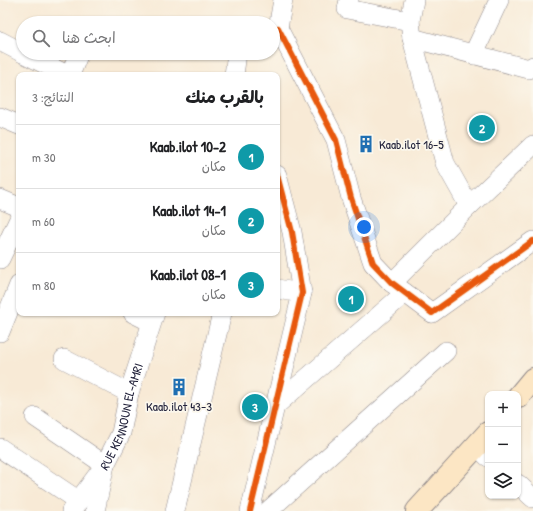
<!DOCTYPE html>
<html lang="ar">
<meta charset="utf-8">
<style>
:root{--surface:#fff;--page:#f2f2f2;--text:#202124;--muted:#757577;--line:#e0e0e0;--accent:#0f766e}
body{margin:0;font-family:"Patrick Hand","Playpen Sans Arabic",sans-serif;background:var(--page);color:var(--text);direction:rtl}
.controls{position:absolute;right:12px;bottom:12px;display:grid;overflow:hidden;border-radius:8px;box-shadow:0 1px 3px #0004}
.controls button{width:36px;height:36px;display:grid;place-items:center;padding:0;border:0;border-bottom:1px solid var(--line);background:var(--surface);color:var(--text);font:20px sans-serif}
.you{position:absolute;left:364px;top:227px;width:14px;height:14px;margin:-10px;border:3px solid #fff;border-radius:50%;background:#1a73e8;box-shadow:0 0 0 6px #1a73e833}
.badge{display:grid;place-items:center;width:26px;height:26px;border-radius:50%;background:var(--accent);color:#fff;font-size:13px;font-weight:700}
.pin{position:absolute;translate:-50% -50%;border:2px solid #fff;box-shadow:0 1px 4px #0006}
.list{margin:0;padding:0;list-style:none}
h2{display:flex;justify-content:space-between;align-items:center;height:52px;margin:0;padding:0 16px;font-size:17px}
h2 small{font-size:13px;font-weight:400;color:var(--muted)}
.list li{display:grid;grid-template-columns:26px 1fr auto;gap:12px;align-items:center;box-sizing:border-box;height:64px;padding:0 16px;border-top:1px solid var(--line)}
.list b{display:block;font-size:15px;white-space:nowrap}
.list p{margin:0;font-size:13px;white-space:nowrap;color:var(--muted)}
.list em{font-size:13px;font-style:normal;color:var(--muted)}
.icon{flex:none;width:22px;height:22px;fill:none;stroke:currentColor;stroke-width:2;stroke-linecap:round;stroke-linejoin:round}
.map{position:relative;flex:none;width:533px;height:511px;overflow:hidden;direction:ltr}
.search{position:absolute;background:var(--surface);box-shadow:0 1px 3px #0004;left:16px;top:16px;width:264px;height:44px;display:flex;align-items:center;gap:10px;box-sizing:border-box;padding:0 14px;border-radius:22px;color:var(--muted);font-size:15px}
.panel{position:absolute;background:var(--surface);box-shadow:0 1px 3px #0004;left:16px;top:72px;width:264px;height:244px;border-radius:8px;direction:rtl}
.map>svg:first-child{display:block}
</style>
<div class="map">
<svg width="533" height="511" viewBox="0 0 533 511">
<rect width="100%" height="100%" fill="#fbf7ec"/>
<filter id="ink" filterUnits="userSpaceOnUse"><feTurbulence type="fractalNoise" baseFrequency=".025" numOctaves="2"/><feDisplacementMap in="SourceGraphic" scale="8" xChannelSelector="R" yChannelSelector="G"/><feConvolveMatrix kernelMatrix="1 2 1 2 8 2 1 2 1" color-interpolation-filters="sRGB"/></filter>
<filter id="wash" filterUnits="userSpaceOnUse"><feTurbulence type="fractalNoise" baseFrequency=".012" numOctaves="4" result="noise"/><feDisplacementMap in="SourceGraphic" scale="16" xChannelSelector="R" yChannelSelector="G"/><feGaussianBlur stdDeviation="0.9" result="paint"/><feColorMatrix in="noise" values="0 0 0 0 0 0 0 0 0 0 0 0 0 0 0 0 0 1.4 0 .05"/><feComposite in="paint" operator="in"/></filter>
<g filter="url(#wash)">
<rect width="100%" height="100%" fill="#f8ead6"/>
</g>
<g filter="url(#ink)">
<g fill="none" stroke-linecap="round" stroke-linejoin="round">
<!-- street casing -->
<g stroke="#8d8688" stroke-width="20">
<g id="street">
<path d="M349,0L347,9L410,21"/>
<path d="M414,0L410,21L412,38L445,163L469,206"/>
<path d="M278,28L336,140L351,198L373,263L392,283L432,313L533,241"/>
<path d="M273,30L278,28L283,0"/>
<path d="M412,38L529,69L533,66"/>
<path d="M0,41L23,53"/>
<path d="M23,53L67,75"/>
<path d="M473,55L499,0"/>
<path d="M70,75L79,53"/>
<path d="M234,75L237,53"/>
<path d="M0,117L19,125"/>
<path d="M0,199L19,207"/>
<path d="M0,259L19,219"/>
<path d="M392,283L469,206L533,145"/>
<path d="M277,289L302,293"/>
<path d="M133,313L151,322"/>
<path d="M0,332L19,285"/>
<path d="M64,359L129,393"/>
<path d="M275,406L405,293"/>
<path d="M35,417L105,465L95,511"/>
<path d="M477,446L488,457"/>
<path d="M0,448L79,501"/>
<path d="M518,484L533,498"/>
<path id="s1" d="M71,511L105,465L121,433L129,393L155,313"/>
<path d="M175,511L222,313"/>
<path d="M250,511L302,293L292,232L277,175"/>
<path d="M268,511L446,351"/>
</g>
</g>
<!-- secondary casing -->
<g stroke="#8d8688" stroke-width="24">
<g id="secondary">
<path d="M518,397L533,379"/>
<path d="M417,511L488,433"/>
</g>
</g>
<!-- street -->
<use href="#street" stroke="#fff" stroke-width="19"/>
<!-- secondary -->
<use href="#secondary" stroke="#fce6c4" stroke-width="22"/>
<!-- cycleway casing -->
<g stroke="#fbf7ec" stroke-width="8">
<g id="cycleway">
<path d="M278,28L336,140L351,198L373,263L392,283L432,313L533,241"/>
<path d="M250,511L302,293L292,232L277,175"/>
</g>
</g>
<!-- cycleway -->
<use href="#cycleway" stroke="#e8590c" stroke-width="6"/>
</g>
</g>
<!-- icons -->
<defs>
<g id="building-bare" transform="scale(1.38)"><path d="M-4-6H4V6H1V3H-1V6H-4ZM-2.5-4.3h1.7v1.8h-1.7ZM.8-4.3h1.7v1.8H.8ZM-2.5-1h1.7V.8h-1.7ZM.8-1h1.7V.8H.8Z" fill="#1f6fb2" stroke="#fbf7ec" stroke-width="2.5" paint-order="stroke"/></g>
</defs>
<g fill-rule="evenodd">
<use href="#building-bare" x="366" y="144"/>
<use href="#building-bare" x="179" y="387"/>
</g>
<g text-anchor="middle" stroke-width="3.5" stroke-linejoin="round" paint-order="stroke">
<!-- poi labels -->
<g font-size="13" fill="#22223b" stroke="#fbf7ec" text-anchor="start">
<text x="379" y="149">Kaab.ilot 16-5</text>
<text x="179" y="411" text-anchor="middle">Kaab.ilot 43-3</text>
</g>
<!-- street labels -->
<g font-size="13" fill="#22223b" stroke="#fbf7ec">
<text dy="5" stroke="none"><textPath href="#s1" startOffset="109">RUE KENNOUN EL-AMRI</textPath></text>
</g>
</g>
</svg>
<div class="controls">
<button>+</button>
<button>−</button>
<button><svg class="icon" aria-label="layers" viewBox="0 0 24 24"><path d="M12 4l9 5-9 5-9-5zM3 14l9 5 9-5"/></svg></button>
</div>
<div class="you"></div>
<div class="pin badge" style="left:351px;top:299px;background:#0f9aa8">1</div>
<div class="pin badge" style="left:482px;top:128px;background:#0f9aa8">2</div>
<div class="pin badge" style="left:255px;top:407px;background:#0f9aa8">3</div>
<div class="search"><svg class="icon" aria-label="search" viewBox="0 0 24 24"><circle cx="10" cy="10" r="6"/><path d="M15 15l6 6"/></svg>ابحث هنا</div>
<section class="panel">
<h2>بالقرب منك<small>النتائج: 3</small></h2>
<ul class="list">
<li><span class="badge" style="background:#0f9aa8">1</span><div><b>Kaab.ilot 10-2</b><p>مكان</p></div><em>30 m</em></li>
<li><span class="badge" style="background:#0f9aa8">2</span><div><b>Kaab.ilot 14-1</b><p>مكان</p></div><em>60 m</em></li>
<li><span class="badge" style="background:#0f9aa8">3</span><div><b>Kaab.ilot 08-1</b><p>مكان</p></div><em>80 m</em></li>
</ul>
</section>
</div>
